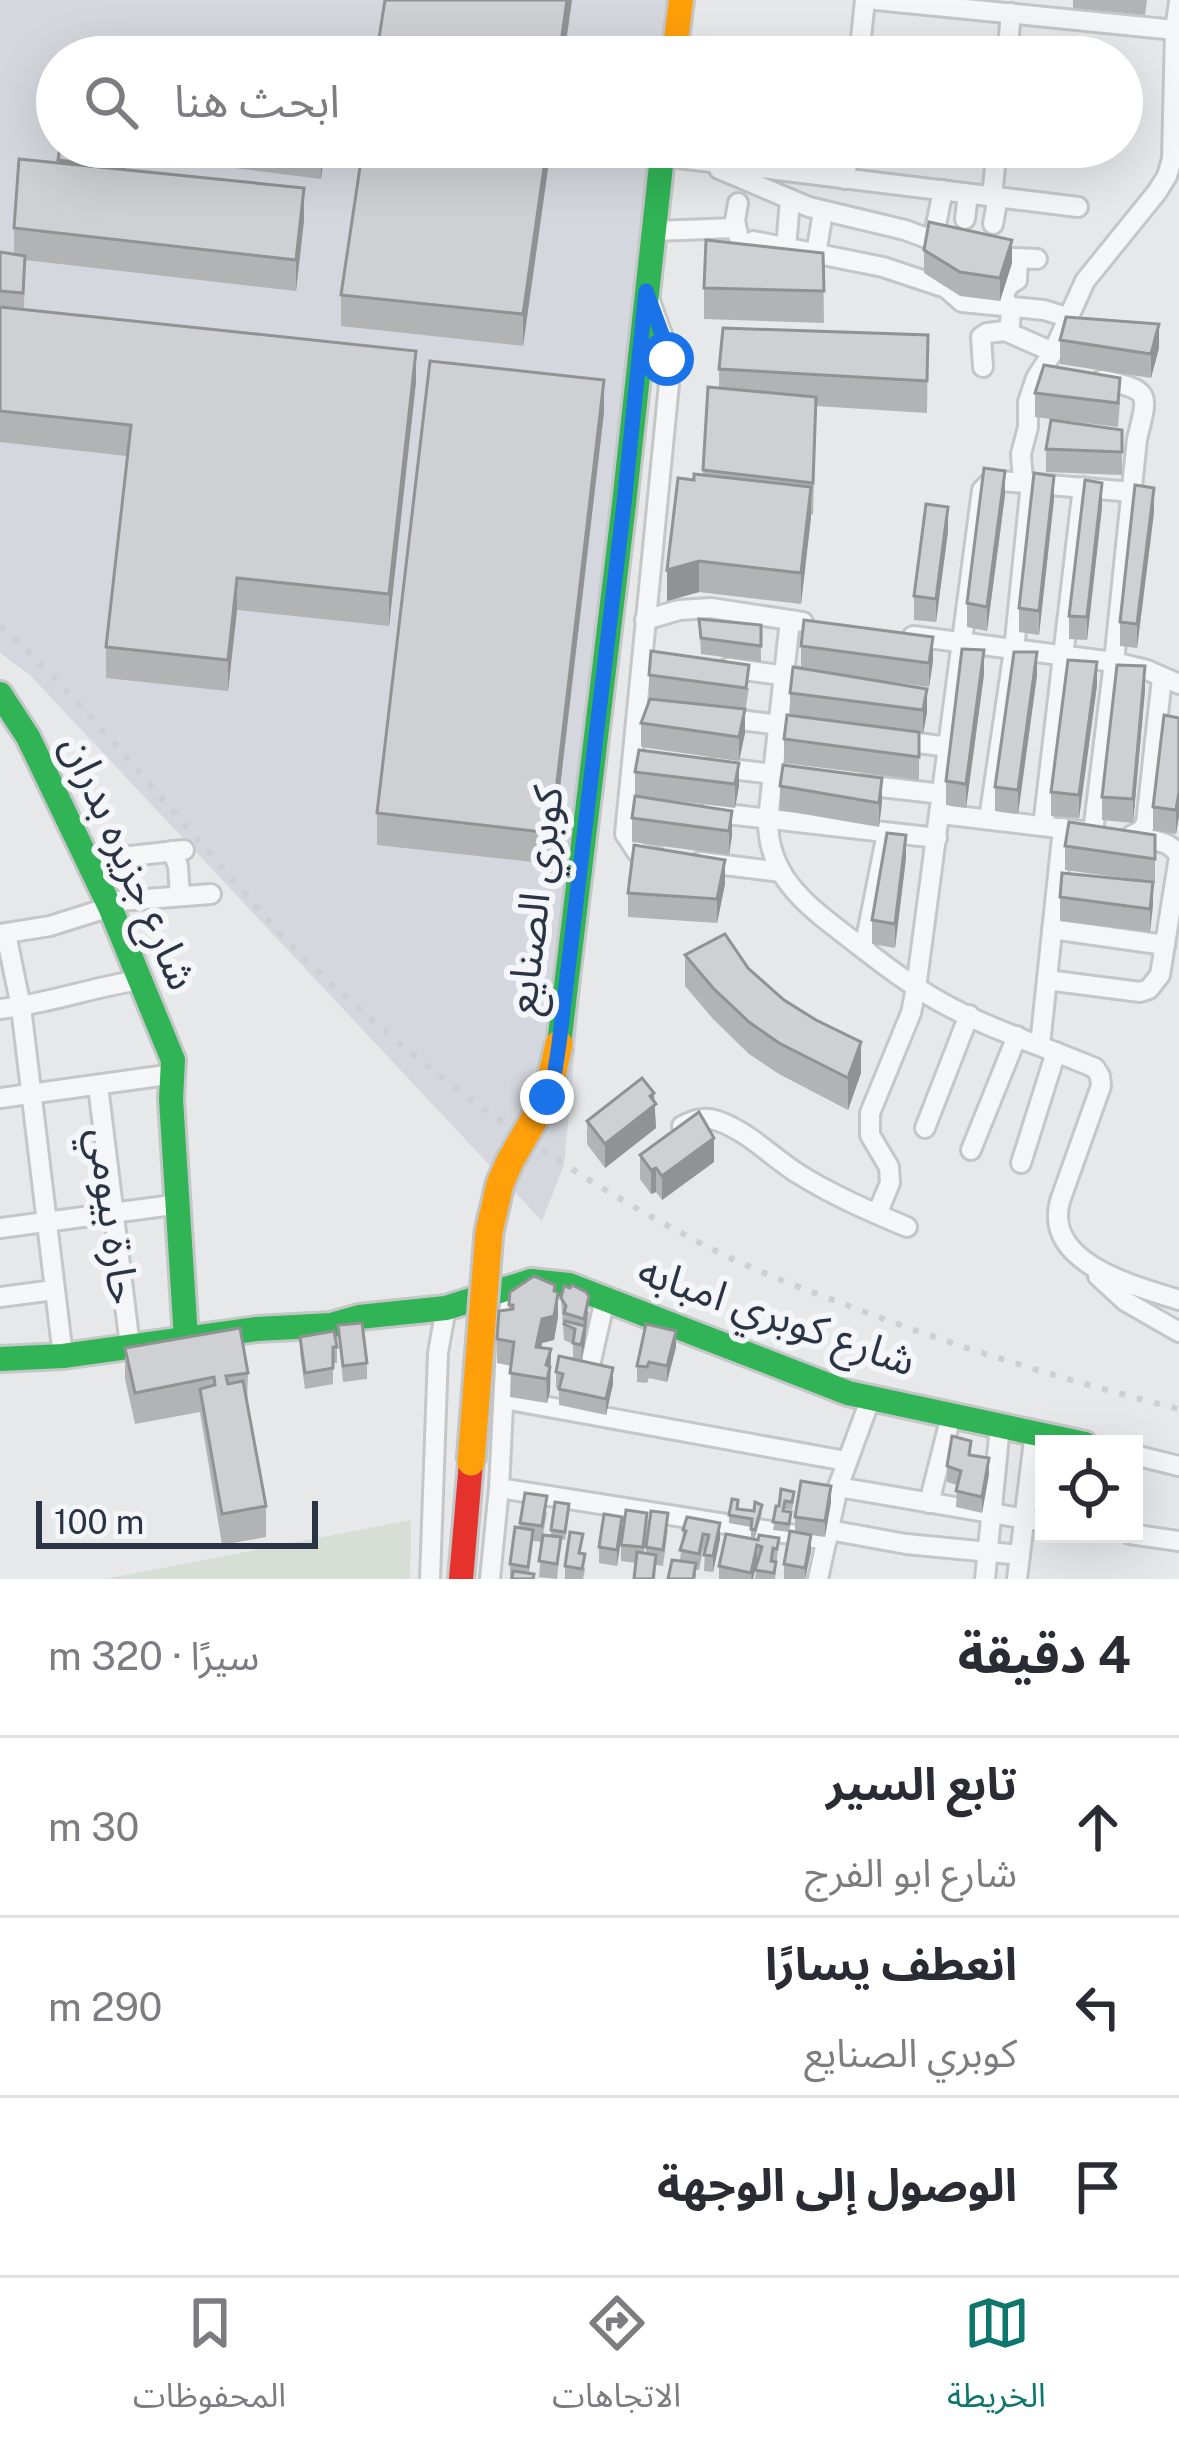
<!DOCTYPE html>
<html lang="ar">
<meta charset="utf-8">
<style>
:root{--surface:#fff;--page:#f2f2f3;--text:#2b2b33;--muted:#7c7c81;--line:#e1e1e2;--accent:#0f766e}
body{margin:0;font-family:"Public Sans","Noto Sans Arabic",sans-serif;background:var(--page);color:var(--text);direction:rtl}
.controls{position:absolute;right:36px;bottom:36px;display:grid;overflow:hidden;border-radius:0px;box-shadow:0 12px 48px #0002}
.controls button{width:108px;height:108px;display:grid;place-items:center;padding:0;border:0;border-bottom:3px solid var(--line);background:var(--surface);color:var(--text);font:60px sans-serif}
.scale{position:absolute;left:36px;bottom:30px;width:282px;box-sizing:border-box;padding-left:12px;border:6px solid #2b3445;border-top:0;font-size:33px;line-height:42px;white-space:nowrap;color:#2b3445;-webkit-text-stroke:9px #f4f6f9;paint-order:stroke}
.stop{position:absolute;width:36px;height:36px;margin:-27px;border:9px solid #1a73e8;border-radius:50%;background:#fff}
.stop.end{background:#1a73e8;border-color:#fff;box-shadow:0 3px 12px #0008}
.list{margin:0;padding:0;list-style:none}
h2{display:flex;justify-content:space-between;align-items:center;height:156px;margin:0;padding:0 48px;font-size:51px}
h2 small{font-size:39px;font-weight:400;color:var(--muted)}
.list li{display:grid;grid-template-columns:78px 1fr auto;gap:36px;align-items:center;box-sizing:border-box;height:180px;padding:0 48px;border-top:3px solid var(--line)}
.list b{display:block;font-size:45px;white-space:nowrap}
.list p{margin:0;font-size:39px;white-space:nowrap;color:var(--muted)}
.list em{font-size:39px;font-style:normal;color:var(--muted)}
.icon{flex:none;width:66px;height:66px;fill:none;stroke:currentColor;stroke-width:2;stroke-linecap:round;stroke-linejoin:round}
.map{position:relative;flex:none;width:1179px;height:1579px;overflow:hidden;direction:ltr}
.search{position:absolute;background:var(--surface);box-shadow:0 12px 48px #0002;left:36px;right:36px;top:36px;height:132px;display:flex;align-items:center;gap:30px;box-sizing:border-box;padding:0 42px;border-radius:66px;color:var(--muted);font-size:45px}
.sheet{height:696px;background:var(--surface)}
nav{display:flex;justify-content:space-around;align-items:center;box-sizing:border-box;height:168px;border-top:3px solid var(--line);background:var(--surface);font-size:33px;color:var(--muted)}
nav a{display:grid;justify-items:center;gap:6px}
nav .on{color:var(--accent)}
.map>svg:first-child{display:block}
</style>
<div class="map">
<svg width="1179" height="1579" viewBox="0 0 1179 1579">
<rect width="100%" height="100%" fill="#e6e8ea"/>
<!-- built -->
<path fill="#d4d7dd" d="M0,0H675L670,57H57V147H661L564,1165L542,1221L30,675L0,653Z"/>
<!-- green -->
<path fill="#d6ded6" d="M411,1520L410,1579H105Z"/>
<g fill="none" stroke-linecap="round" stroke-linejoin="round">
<!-- street casing -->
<g stroke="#c4c6c8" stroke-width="24">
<g id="street">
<path d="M876,0L1175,30"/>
<path d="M859,57L865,0"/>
<path d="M1007,57L1011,13"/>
<path d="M662,156L1078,207"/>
<path d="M719,169L809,207L905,230L948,246"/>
<path d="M845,179L849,147"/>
<path d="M992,197L997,147"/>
<path d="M738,203L735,221L739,239"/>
<path d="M965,219L968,194"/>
<path d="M993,224L998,197"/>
<path d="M654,231L736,228"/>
<path d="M933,240L943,190"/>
<path d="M753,241L883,267L946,288L962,302L1044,310L1067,317"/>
<path d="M786,249L790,199"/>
<path d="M816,254L823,212"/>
<path d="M992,257L1037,259"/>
<path d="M650,301L662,334L669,384L625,834L637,852L655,856"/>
<path d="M1005,331L1053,352"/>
<path d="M983,367L981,337L987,333L1005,331L1010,325L1011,310C1002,297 1002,288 1017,280L1018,259"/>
<path d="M1023,482L1021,454L1028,427V402L1036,378L1053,352L1085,281L1157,192L1167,176L1172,159L1175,30L1179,2"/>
<path d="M645,620L679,610L711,608L803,622"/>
<path d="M790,620L768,819C767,876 806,905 848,937C870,954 892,972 916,987C969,1023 1036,1043 1095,1068L1100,1076L1101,1086L1060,1201C1043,1264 1136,1286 1179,1300"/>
<path d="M913,636L1114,662L1147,670L1179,684"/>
<path d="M728,668L796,677"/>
<path d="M722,718L790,726"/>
<path d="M894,740L949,747"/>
<path d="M714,767L782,775"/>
<path d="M863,785L943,794"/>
<path d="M709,812L937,838"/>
<path d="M941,814L1091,832"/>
<path d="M989,819L1014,650L1031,483"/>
<path d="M1043,826L1083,487"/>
<path d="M1093,832L1114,662L1137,439C1149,392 1151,390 1102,380"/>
<path d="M1131,836L1142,830L1146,823L1162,678"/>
<path d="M172,851L178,866L180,896"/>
<path d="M87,861L184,850"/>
<path d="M700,862L781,872"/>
<path d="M107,902L211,894"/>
<path d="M1052,929L1165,945"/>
<path d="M0,934L50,926L110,907"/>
<path d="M6,934L21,1007L63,1356"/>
<path d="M864,949L887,833"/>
<path d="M1047,980L1140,992L1149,989L1160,975L1179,857C1172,840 1153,841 1136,837"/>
<path d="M0,1009C48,1004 92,987 140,980"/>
<path d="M1040,1045L1063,828"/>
<path d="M98,1086L130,1346"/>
<path d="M0,1098L174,1074"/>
<path d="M682,1126C694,1120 705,1116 718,1121C747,1131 771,1156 797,1173C832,1195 869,1211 907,1227"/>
<path d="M925,1128L969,1015"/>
<path d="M971,1150L1017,1036"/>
<path d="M1021,1163L1056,1052"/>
<path d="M877,1214L890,1183L889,1167L870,1135V1113L911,1013L916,988L982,490L990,482L1001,481L1133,492"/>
<path d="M0,1228L180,1204"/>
<path d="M1098,1276L1125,1301L1179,1332"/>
<path d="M0,1297L54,1290"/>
<path d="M589,1370L605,1299"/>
<path d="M504,1399L846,1461"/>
<path d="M1134,1455L1179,1466"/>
<path d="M838,1487L1044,1522"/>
<path d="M499,1488L827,1540"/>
<path d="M929,1503L951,1416"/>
<path d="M829,1530L906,1544L1020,1555"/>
<path d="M1130,1534L1179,1541"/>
<path d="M430,1579L438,1353L446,1308"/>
<path d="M490,1579L499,1488L507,1326L513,1285"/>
<path d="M818,1579L838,1487L870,1400"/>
<path d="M985,1579L1000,1426"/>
<path d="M1017,1579L1035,1432"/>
</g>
</g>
<!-- fast casing -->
<g stroke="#c4c6c8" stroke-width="30">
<g id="fast">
<path d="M0,694L28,737L110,907L173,1060L171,1099L186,1339"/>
<path d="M559,1044L624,504L663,147"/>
<path d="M0,1359L63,1356L257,1329L331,1325L359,1317L446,1308L531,1281L569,1285L848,1393L1085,1444"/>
</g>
</g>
<!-- slow casing -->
<g stroke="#c4c6c8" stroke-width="30">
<path id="slow" d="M674,57L681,0"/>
</g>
<!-- jam casing -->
<g stroke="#c4c6c8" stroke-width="30">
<path id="jam" d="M461,1579L471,1462"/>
</g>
<!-- street -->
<use href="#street" stroke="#f5f6f7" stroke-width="18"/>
<!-- fast -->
<use href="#fast" stroke="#30b455" stroke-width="24"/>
<!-- slow -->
<use href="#slow" stroke="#ff9f0a" stroke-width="24"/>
<!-- jam -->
<use href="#jam" stroke="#e5322d" stroke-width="24"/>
<!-- rail -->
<path stroke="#cecfd2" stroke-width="6" stroke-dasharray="6 12" stroke-linecap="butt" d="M0,626C88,705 161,800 240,888C260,910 279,934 301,955C423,1073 563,1174 714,1250C758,1272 804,1289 849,1306C956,1347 1068,1381 1179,1409"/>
<!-- slow-bridge casing -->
<g stroke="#c2c5c8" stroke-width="33" stroke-linecap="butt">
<path id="slow-bridge" d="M471,1462L489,1232L500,1184L510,1161L547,1097L559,1044"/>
</g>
<!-- slow-bridge -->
<use href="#slow-bridge" stroke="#ff9f0a" stroke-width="27"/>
</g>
<!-- wall -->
<g fill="#b1b3b5">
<path d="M1073,0H1147L1145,15L1073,8Z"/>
<path d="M60,147H94L92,164L124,170L304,220L296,291L25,260L24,309L416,382L389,626L237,610L228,691L106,678V647L127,456L0,442V252L14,255V228L58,163Z"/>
<path d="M125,147H325L321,179L125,154Z"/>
<path d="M363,147H551L523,346L341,326V295Z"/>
<path d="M924,250L1012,263L1000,301L960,296L924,273Z"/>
<path d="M823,253L824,323L704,319V288Z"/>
<path d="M928,335L927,413L816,406L813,515L811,514L801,604L699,592L667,601L694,480L703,475L708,387L719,388V369Z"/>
<path d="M1060,340L1159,348L1151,378L1060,364Z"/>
<path d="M1035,393L1120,402L1118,427L1035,417Z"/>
<path d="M604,412L551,864L377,845V813Z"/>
<path d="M1122,430V475L1046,472V449Z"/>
<path d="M1005,495L987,631L967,627V603Z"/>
<path d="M1054,499L1039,635L1019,632V608Z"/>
<path d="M1102,507L1087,640L1069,639V616Z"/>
<path d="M1154,512L1137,648L1120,646V622Z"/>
<path d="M948,531L936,622L914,620V596Z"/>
<path d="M699,619L761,625V662L701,654Z"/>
<path d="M801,646L933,661L929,687L858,677L927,712L923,734L919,733V780L784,763V739L790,715V693L801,668Z"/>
<path d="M984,674L966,808L946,805V781Z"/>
<path d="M649,675L749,688L745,712V733L739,761L641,747V723L666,701L649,699Z"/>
<path d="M1037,675L1018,814L995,811V787Z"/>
<path d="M1097,685L1079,818L1051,816V792Z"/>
<path d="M1145,690L1133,823L1102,820V797Z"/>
<path d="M1179,718V816L1176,834L1153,830V807Z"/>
<path d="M739,763V786L735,808L635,796V772Z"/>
<path d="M780,786L882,802L879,827L780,810Z"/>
<path d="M732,811V835L729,855L632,842V818Z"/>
<path d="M1155,835V883L1153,882L1150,932L1060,921V897L1147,881L1065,870V846Z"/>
<path d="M906,858L895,948L872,944V920Z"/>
<path d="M725,884L717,923L628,917V893Z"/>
<path d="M685,955L748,968L861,1073L848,1110L779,1074L749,1054L713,1019L685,986Z"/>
<path d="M654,1102L656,1128L605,1168L587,1144V1121Z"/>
<path d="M640,1155L714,1162L662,1200L656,1192L651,1194L640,1179Z"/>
<path d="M510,1292H555L558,1317L554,1340L542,1343L541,1347L551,1349L550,1391L547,1403L510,1397L511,1366L497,1363V1339L509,1309Z"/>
<path d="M561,1298L589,1312L582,1361L613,1384L606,1415L559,1405V1389L556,1388V1372L573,1359V1344L564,1340Z"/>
<path d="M338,1325L367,1363V1379L343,1382Z"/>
<path d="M300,1337L337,1347V1363H333V1384L305,1389L300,1353Z"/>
<path d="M676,1347L667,1382L649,1378L647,1383L637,1382V1366Z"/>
<path d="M125,1348L248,1373L247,1405L266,1506V1537L222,1545L200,1412L135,1424L125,1379Z"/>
<path d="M971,1455L989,1474L982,1513L956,1507L957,1485L947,1482V1466Z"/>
<path d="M781,1489L794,1500L792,1510L785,1509L784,1511L791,1520L789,1532L773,1530Z"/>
<path d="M831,1502L825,1537L811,1535V1551L805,1579H784V1564L795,1532V1517Z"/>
<path d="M738,1509L762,1513L755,1538L751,1537V1527L729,1523V1515Z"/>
<path d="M547,1512L543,1535L551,1536V1530L569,1512L565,1540L561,1539L557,1579L539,1577L542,1542L533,1541L529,1573L534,1579H510V1564L520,1523Z"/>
<path d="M687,1517L720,1539L713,1572L704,1571L705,1550H703L699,1570H696V1579L680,1561L683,1530Z"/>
<path d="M647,1529L644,1553H646V1547L668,1529L663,1566L656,1565L655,1579H634L636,1563L621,1561V1545Z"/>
<path d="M622,1533L617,1566L599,1563V1547Z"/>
<path d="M779,1538L775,1579H755L757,1561L753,1579H719V1566L758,1540Z"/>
<path d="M582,1554L585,1570L583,1579H565V1566Z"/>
</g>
<!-- shaded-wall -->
<g fill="#909294">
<path d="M567,0H572L564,57H559Z"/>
<path d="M321,147H325L321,179Z"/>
<path d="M547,147H551L523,346V314Z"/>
<path d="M304,188V220L296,291V260Z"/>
<path d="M1012,240V263L1000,301V278Z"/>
<path d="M1159,324V348L1151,378V354Z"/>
<path d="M416,351V382L389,626V594Z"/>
<path d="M604,380V412L551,864V833Z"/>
<path d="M1005,471V495L987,631V607Z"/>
<path d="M1054,476V499L1039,635V611Z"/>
<path d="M1102,483V507L1087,640V617Z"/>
<path d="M811,487V518L801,604V573Z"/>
<path d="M1154,488V512L1137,648V624Z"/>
<path d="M948,507V531L936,622V599Z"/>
<path d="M699,561V592L667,601V570Z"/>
<path d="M237,578V610L228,691V660Z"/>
<path d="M933,637V661L929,687V663Z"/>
<path d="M984,650V674L966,808V784Z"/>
<path d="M1037,652V675L1018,814V790Z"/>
<path d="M1097,662V685L1079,818V795Z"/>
<path d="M1145,666V690L1133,823V799Z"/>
<path d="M927,689V712L923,734V710Z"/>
<path d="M745,709V733L739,761V737Z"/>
<path d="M739,763V786L735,808V784Z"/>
<path d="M882,778V802L879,827V803Z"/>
<path d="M1179,792V816L1176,834V810Z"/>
<path d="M732,811V835L729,855V831Z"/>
<path d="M906,835V858L895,948V924Z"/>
<path d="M725,860V884L717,923V899Z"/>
<path d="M1153,882V906L1150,932V909Z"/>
<path d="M861,1042V1073L848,1110V1078Z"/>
<path d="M654,1093L656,1128L605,1168V1144Z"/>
<path d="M714,1138V1162L662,1200V1176Z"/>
<path d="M656,1168V1192L651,1194V1170Z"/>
<path d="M555,1285V1307L558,1293V1317L554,1340L542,1343L536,1371V1347L542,1319Z"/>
<path d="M589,1296L585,1342L581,1361L584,1319Z"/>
<path d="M676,1331V1347L667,1382V1366Z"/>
<path d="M551,1349L550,1391L547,1403L546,1365Z"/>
<path d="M613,1368V1384L606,1415V1399Z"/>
<path d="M989,1458V1474L982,1513V1497Z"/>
<path d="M831,1486V1502L825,1537V1521Z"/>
<path d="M622,1517V1533L617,1566V1550Z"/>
<path d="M720,1523V1539L713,1572V1556Z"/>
<path d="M811,1535V1551L805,1579V1568Z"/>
<path d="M757,1545V1561L753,1579H751Z"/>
</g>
<!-- building -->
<g fill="#ced0d3" stroke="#909294" stroke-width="3">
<path d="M385,0H567L559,57H376Z"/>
<path d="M60,147H92L89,164H96L100,147H124V170L75,165L80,163L58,160Z"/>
<path d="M363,147H547L523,314L341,295Z"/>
<path d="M19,159L304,188L296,260L14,228Z"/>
<path d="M929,222L1012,240L1000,278L960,272L924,250Z"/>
<path d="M706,240L823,253L824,291L704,288Z"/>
<path d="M0,252L25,256L23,293L0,291Z"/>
<path d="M0,307L416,351L389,594L237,578L228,660L106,647L131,425L0,411Z"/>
<path d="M1066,317L1159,324L1151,354L1060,340Z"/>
<path d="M723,328L928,335L927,381L719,369Z"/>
<path d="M430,361L604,380L551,833L377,813Z"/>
<path d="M1044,365L1120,378L1118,403L1035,393Z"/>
<path d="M708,387L816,397L813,483L703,470Z"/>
<path d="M1051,420L1122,430V452L1046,449Z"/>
<path d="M984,468L1005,471L987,607L967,603Z"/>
<path d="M1034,473L1054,476L1039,611L1019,608Z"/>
<path d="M694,474L811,487L801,573L699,561L667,570L678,478L694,480Z"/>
<path d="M1085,480L1102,483L1087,617L1069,616Z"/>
<path d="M1135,485L1154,488L1137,624L1120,622Z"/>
<path d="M926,504L948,507L936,599L914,596Z"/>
<path d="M699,619L761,625V646L701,638Z"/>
<path d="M804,620L933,637L929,663L801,646Z"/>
<path d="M962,649L984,650L966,784L946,781Z"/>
<path d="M651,651L749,665L746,688L649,675Z"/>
<path d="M1014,652H1037L1018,790L995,787Z"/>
<path d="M1068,660L1097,662L1079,795L1051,792Z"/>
<path d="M1117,665L1145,666L1133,799L1102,797Z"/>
<path d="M793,667L927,689L923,710L790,693Z"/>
<path d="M650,699L745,709L739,737L641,723Z"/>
<path d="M787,715L919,732V757L784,739Z"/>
<path d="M1164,715L1179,718V792L1176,810L1153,807Z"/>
<path d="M639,750L739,763L735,784L635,772Z"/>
<path d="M783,765L882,778L879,803L780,786Z"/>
<path d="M635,796L732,811L729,831L632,818Z"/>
<path d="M1069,822L1155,835V859L1065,846Z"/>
<path d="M887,833L906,835L895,924L872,920Z"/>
<path d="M634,845L725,860L717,899L628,893Z"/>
<path d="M1062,873L1153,882L1150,909L1060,897Z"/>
<path d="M725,934L748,968L784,1000L816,1020L861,1042L848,1078L779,1043L749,1022L713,988L685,955Z"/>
<path d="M642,1078L654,1093L650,1096L656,1104L605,1144L587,1121Z"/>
<path d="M699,1112L714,1138L662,1176L656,1168L651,1170L640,1155Z"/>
<path d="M534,1276L555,1285L554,1291L558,1293L554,1316L542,1319L536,1347L551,1349L546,1365L550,1367L547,1379L510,1373L514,1342L497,1339L499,1311L513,1309V1305H509L510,1292Z"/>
<path d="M572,1285L586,1292L589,1296L584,1319L564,1313L566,1306L561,1298L564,1286L570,1288Z"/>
<path d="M565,1321L585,1326L581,1345L573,1343L575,1329L564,1324Z"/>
<path d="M362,1323L367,1363L343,1366L338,1325Z"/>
<path d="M646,1324L676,1331L667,1366L649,1362L647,1367L637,1366Z"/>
<path d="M240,1328L248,1373L226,1376L228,1384L243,1381L266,1506L222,1514L200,1389L215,1385L214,1377L135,1393L125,1348Z"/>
<path d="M334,1331L337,1347H333V1368L305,1373L300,1337Z"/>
<path d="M559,1356L613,1368L606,1399L559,1389L563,1374L556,1372Z"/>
<path d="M952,1436L971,1441L969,1455L989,1458L982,1497L956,1491L961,1471L947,1466Z"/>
<path d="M801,1481L831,1486L825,1521L795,1517Z"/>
<path d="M781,1489L794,1492L792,1502L785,1501L783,1511L791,1512L789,1524L773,1522L776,1506H779Z"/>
<path d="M525,1493L547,1496L542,1526L520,1523Z"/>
<path d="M732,1499L738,1500L737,1509L754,1511L755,1502L762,1505L755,1530L751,1529L752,1519L729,1515Z"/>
<path d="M555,1502L569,1504L565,1532L551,1530Z"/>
<path d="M626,1510L647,1513L643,1547L621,1545Z"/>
<path d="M651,1511L668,1513L663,1550L646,1547Z"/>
<path d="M604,1514L622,1517L617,1550L599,1547Z"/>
<path d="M687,1517L720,1523L713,1556L704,1555L709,1535L703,1534L699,1554L680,1550L686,1531L683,1530Z"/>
<path d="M515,1527L533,1530L528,1567L510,1564Z"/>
<path d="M790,1531L811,1535L805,1568L784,1564Z"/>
<path d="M570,1532L583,1534L579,1553L585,1554L582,1569L565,1566Z"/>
<path d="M726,1534L758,1540L759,1535L779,1538L777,1549L773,1548L771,1561L776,1562L774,1573L755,1570L762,1547L757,1545L751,1573L719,1566Z"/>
<path d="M543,1535L561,1537L557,1564L539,1561Z"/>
<path d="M637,1552L656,1555L653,1579H634Z"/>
<path d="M672,1560L696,1563L693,1579H668Z"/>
<path d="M513,1571L534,1574L533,1579H512Z"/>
</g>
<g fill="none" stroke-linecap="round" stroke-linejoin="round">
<!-- route -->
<path stroke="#1a73e8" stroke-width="15" d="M547,1097L555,1071L559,1044L624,504L646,291L662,334L667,359"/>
</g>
<g text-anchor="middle" stroke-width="12" stroke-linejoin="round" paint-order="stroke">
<!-- street labels -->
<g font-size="42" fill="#2b3445" stroke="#f4f6f9">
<text transform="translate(130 862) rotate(66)" y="15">شارع جزيره بدران</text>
<text transform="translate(534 900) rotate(-83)" y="15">كوبري الصنايع</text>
<text transform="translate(114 1216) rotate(83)" y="15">حارة بيومي</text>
<text transform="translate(777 1315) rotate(19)" y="15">شارع كوبري امبابه</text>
</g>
</g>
</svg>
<div class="controls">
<button><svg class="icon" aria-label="locate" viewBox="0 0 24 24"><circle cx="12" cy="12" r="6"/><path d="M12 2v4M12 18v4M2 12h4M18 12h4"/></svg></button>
</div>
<div class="scale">100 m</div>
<div class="stop" style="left:667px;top:359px"></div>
<div class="stop end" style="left:547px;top:1097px"></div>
<div class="search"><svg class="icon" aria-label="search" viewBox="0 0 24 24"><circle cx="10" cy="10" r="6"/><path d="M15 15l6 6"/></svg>ابحث هنا</div>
</div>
<section class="sheet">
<h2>4 دقيقة<small>سيرًا · 320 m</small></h2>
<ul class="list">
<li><svg class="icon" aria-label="ahead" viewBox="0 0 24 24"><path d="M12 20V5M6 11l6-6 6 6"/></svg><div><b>تابع السير</b><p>شارع ابو الفرج</p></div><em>30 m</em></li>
<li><svg class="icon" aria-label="left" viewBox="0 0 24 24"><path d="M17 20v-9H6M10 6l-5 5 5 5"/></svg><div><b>انعطف يسارًا</b><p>كوبري الصنايع</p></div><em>290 m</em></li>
<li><svg class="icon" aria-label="arrive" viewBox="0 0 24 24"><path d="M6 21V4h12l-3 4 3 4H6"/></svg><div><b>الوصول إلى الوجهة</b></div></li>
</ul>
</section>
<nav>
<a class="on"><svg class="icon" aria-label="map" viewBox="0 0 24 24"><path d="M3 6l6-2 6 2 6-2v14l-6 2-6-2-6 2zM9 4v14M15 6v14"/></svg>الخريطة</a>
<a><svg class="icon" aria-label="directions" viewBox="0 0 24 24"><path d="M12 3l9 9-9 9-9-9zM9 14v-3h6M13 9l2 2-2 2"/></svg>الاتجاهات</a>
<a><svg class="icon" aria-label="saved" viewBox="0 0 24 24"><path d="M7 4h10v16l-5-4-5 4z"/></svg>المحفوظات</a>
</nav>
